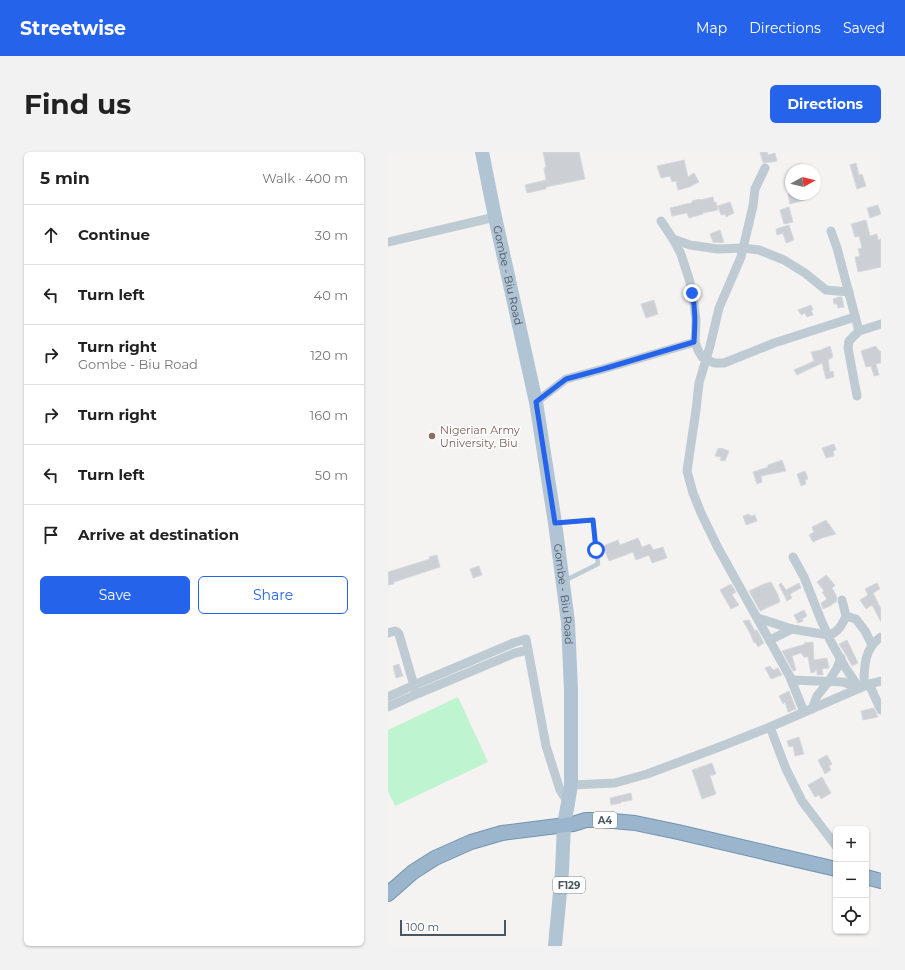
<!DOCTYPE html>
<meta charset="utf-8">
<style>
:root{--surface:#fff;--page:#f2f2f2;--text:#222;--muted:#767676;--line:#e0e0e0;--accent:#2563eb}
body{margin:0;font-family:Montserrat,sans-serif;background:var(--page);color:var(--text)}
.controls{position:absolute;right:12px;bottom:12px;display:grid;overflow:hidden;border-radius:6px;box-shadow:0 1px 3px #0004}
.controls button{width:36px;height:36px;display:grid;place-items:center;padding:0;border:0;border-bottom:1px solid var(--line);background:var(--surface);color:var(--text);font:20px sans-serif}
.compass{position:absolute;left:397px;top:12px;width:36px;height:36px;border-radius:50%;background:var(--surface);box-shadow:0 1px 3px #0004;rotate:82deg}
.scale{position:absolute;left:12px;bottom:10px;width:106px;box-sizing:border-box;padding-left:4px;border:2px solid #485762;border-top:0;font-size:11px;line-height:14px;white-space:nowrap;color:#485762;-webkit-text-stroke:3px #fff;paint-order:stroke}
.stop{position:absolute;width:12px;height:12px;margin:-9px;border:3px solid #2563eb;border-radius:50%;background:#fff}
.stop.end{background:#2563eb;border-color:#fff;box-shadow:0 1px 4px #0008}
.list{margin:0;padding:0;list-style:none}
h2{display:flex;justify-content:space-between;align-items:center;height:52px;margin:0;padding:0 16px;font-size:17px}
h2 small{font-size:13px;font-weight:400;color:var(--muted)}
.list li{display:grid;grid-template-columns:26px 1fr auto;gap:12px;align-items:center;box-sizing:border-box;height:60px;padding:0 16px;border-top:1px solid var(--line)}
.list b{display:block;font-size:15px;white-space:nowrap}
.list p{margin:0;font-size:13px;white-space:nowrap;color:var(--muted)}
.list em{font-size:13px;font-style:normal;color:var(--muted)}
.actions{display:flex;gap:8px;padding:12px 16px}
.actions a{flex:1;padding:9px 0;border:1px solid var(--accent);border-radius:6px;text-align:center;font-size:14px;color:var(--accent)}
.actions .main{background:var(--accent);color:#fff}
.icon{flex:none;width:22px;height:22px;fill:none;stroke:currentColor;stroke-width:2;stroke-linecap:round;stroke-linejoin:round}
.map{position:relative;flex:none;width:493px;height:794px;overflow:hidden;border-radius:6px}
header{display:flex;align-items:center;gap:24px;box-sizing:border-box;height:56px;padding:0 20px;background:var(--accent);color:#fff}
header strong{font-size:19px}
nav{display:flex;gap:22px;margin-inline-start:auto;font-size:14px}
.intro{display:flex;align-items:center;justify-content:space-between;box-sizing:border-box;height:96px;padding:0 24px}
h1{margin:0;font-size:28px}
.button{padding:10px 18px;border-radius:6px;background:var(--accent);color:#fff;font-size:14px;font-weight:700}
main{display:flex;gap:24px;padding:0 24px}
aside{flex:1;background:var(--surface);border-radius:6px;box-shadow:0 1px 3px #0004}
.map>svg:first-child{display:block}
</style>
<header>
<strong>Streetwise</strong>
<nav><a>Map</a><a>Directions</a><a>Saved</a></nav>
</header>
<div class="intro"><h1>Find us</h1><a class="button">Directions</a></div>
<main>
<aside>
<h2>5 min<small>Walk · 400 m</small></h2>
<ul class="list">
<li><svg class="icon" aria-label="ahead" viewBox="0 0 24 24"><path d="M12 20V5M6 11l6-6 6 6"/></svg><div><b>Continue</b></div><em>30 m</em></li>
<li><svg class="icon" aria-label="left" viewBox="0 0 24 24"><path d="M17 20v-9H6M10 6l-5 5 5 5"/></svg><div><b>Turn left</b></div><em>40 m</em></li>
<li><svg class="icon" aria-label="right" viewBox="0 0 24 24"><path d="M7 20v-9h11M14 6l5 5-5 5"/></svg><div><b>Turn right</b><p>Gombe - Biu Road</p></div><em>120 m</em></li>
<li><svg class="icon" aria-label="right" viewBox="0 0 24 24"><path d="M7 20v-9h11M14 6l5 5-5 5"/></svg><div><b>Turn right</b></div><em>160 m</em></li>
<li><svg class="icon" aria-label="left" viewBox="0 0 24 24"><path d="M17 20v-9H6M10 6l-5 5 5 5"/></svg><div><b>Turn left</b></div><em>50 m</em></li>
<li><svg class="icon" aria-label="arrive" viewBox="0 0 24 24"><path d="M6 21V4h12l-3 4 3 4H6"/></svg><div><b>Arrive at destination</b></div></li>
</ul>
<div class="actions"><a class="main">Save</a><a>Share</a></div>
</aside>
<div class="map">
<svg width="493" height="794" viewBox="0 0 493 794">
<rect width="100%" height="100%" fill="#f5f2f2"/>
<!-- green -->
<path fill="#bef4cf" d="M70,545L100,610L7,654L0,639V578Z"/>
<!-- building -->
<g fill="#ccd0d5" stroke="#d6d9de">
<path d="M155,0H191L197,27L158,35V37L139,41L137,33L158,28L156,16L158,15Z"/>
<path d="M372,0H379L380,3L387,1L389,9L384,10L375,11Z"/>
<path d="M296,8L300,25L306,21L311,30L301,35L290,38L288,29L284,30L282,24L273,26L269,14Z"/>
<path d="M468,11L471,23L474,22L478,34L469,37L462,13Z"/>
<path d="M400,42H415L417,48L402,52Z"/>
<path d="M325,45L326,50H328L330,58L315,61V62L301,66L299,61L284,64L282,56L298,52L304,51V49L312,47V48Z"/>
<path d="M342,50L346,61L338,65L337,62L333,63L330,54Z"/>
<path d="M490,53L493,62L482,66L479,56Z"/>
<path d="M401,55L405,70L396,72L392,58Z"/>
<path d="M478,68L482,84L489,82L490,88L493,87V115L470,120L467,105L472,104L470,97L474,96L471,84L467,85L463,72Z"/>
<path d="M401,73L406,88L398,91L395,81L389,83L388,77Z"/>
<path d="M332,78L336,90L334,91L325,90L322,82Z"/>
<path d="M451,145H454L456,155L450,156L449,152H446L445,147Z"/>
<path d="M266,148L270,162L258,166L253,152Z"/>
<path d="M423,153L425,158H423L425,163L419,165L417,161L413,163L410,158Z"/>
<path d="M442,194L445,205L440,208L442,220L445,219L446,225L438,227L434,211L409,223L406,218L426,209L423,200L433,198Z"/>
<path d="M488,194L490,198H491L492,200L493,199V211L488,212L491,223L486,224L483,214L478,215L473,199Z"/>
<path d="M446,292L448,298L445,299L446,304L438,306L434,296Z"/>
<path d="M330,296L333,297V296L341,299L337,309L332,308L333,305L327,304Z"/>
<path d="M394,308L398,319L373,324L374,330L369,332L365,320L380,315V313Z"/>
<path d="M417,319L420,327L417,328L418,332L413,334L409,322Z"/>
<path d="M361,362L362,364L367,363L369,369L358,373L355,364Z"/>
<path d="M438,368L448,382L434,386L425,390L421,383L426,380L424,375Z"/>
<path d="M250,386L254,395L262,392L265,398L275,395L279,406L264,411L261,403L248,408L245,400L221,409L215,394L230,388L232,393Z"/>
<path d="M49,403L52,415L6,430V432L0,433V420L42,407L41,405Z"/>
<path d="M91,414L94,423L85,426L82,417Z"/>
<path d="M438,423L447,433L444,436L449,445L448,450L444,452V453L435,457L433,451L439,447L434,440L436,439L429,430Z"/>
<path d="M383,430L390,443L392,450L372,459L361,439L376,432Z"/>
<path d="M393,431L398,438L411,431L413,436L402,442L404,446L399,449L391,433Z"/>
<path d="M489,431L492,437L485,441L493,457V470L484,453L478,457L472,448L480,443L477,437Z"/>
<path d="M343,432L348,440L344,443L351,453L343,457L332,438Z"/>
<path d="M416,458L419,464L414,467L415,469L410,471L406,463Z"/>
<path d="M361,468L367,479L369,478L376,491L370,495L367,490L366,491L362,481L355,469Z"/>
<path d="M459,488L470,511L464,514L458,503L451,492Z"/>
<path d="M425,490L426,508L439,506L441,516L434,517L435,523H429V518H427V520L423,521L420,505H416L413,501L404,504L408,518L405,519L394,499L417,492L416,491Z"/>
<path d="M11,512L15,524L8,526L5,514Z"/>
<path d="M382,514L385,518L390,516L394,523L383,527L377,516Z"/>
<path d="M401,539L408,557L400,560L397,550L395,552L391,544Z"/>
<path d="M486,556L490,565L475,568L473,559Z"/>
<path d="M411,585L416,602L407,604L405,594L401,595L399,589Z"/>
<path d="M439,603L444,612L441,614L443,618L437,622L430,608Z"/>
<path d="M324,611L328,622L322,624L328,642L314,647L304,618Z"/>
<path d="M434,625L443,641L433,647L431,643L427,645L420,633Z"/>
<path d="M243,641L244,648L233,650V651L223,653L222,646Z"/>
</g>
<g fill="none" stroke-linecap="round" stroke-linejoin="round">
<!-- trunk casing -->
<g stroke="#7194b1" stroke-width="16">
<g id="trunk">
<path d="M478,725L493,729"/>
<path d="M0,742L25,720L47,706L83,690L114,681L185,672L198,668H214L247,671L290,680L448,717"/>
</g>
</g>
<!-- service -->
<path stroke="#bfcbd3" stroke-width="4.5" d="M168,371L205,368L210,412L176,429"/>
<!-- minor -->
<g stroke="#bfcbd3" stroke-width="9">
<path d="M377,16L367,37L365,54L353,105L331,156L322,194L311,231L308,258L299,319L305,341L313,361L330,396L402,525L416,560"/>
<path d="M273,69L285,87L293,102L302,130L306,152L308,168L307,190L310,198L314,205L326,211H336L386,191L467,165"/>
<path d="M443,79L449,96L471,179"/>
<path d="M285,87L302,93L330,97L355,96L371,98L396,108L417,121L438,138L461,140"/>
<path d="M0,90L107,65"/>
<path d="M469,244L460,196L461,189L471,179L493,172"/>
<path d="M148,250L178,227L215,217L307,190"/>
<path d="M405,405L416,425L433,468L442,488L457,515L471,536"/>
<path d="M454,448L458,464L468,467L477,479L484,493"/>
<path d="M370,466L404,477"/>
<path d="M0,481L7,479L9,480L11,482L27,537"/>
<path d="M382,488L404,477L440,483C450,481 454,473 458,464"/>
<path d="M403,528L455,530L471,536"/>
<path d="M481,532L493,558"/>
<path d="M476,534C476,516 476,496 493,485"/>
<path d="M0,545L26,533L125,491L138,487L158,594L172,638L180,651"/>
<path d="M0,555L29,542L127,501L140,498"/>
<path d="M424,557L429,544L441,529L449,516L453,506"/>
<path d="M382,575L398,617L414,649L448,694"/>
<path d="M183,633L227,631L259,622L334,594L382,575L481,532L493,529"/>
</g>
<!-- primary -->
<path stroke="#b0c4d3" stroke-width="14" id="s1" d="M94,0L107,65L148,250L167,371L180,470L183,538V633L180,651L176,673L174,719L167,794"/>
<!-- trunk -->
<use href="#trunk" stroke="#9bb6cc" stroke-width="14"/>
</g>
<g fill="none" stroke-linecap="round" stroke-linejoin="round">
<!-- route -->
<path stroke="#2563eb" stroke-width="5" d="M208,398L205,368L167,371L148,250L178,227L215,217L306,190C307,173 308,158 304,141"/>
</g>
<!-- markers -->
<circle fill="#8d6e63" stroke="#fff" stroke-width="1.5" cx="44" cy="284" r="4"/>
<g text-anchor="middle" stroke-width="3" stroke-linejoin="round" paint-order="stroke">
<!-- shield labels -->
<g fill="#fff" stroke="#7f8991" stroke-width="1">
<rect x="205" y="660" width="24" height="16" rx="3"/>
<rect x="165" y="725" width="32" height="16" rx="3"/>
</g>
<g font-size="10" font-weight="bold" fill="#485762">
<text x="217" y="672">A4</text>
<text x="181" y="737">F129</text>
</g>
<!-- street labels -->
<g font-size="11" fill="#485762" stroke="#fff">
<text dy="4" stroke="none"><textPath href="#s1" startOffset="126">Gombe - Biu Road</textPath></text>
<text dy="4" stroke="none"><textPath href="#s1" startOffset="450">Gombe - Biu Road</textPath></text>
</g>
<!-- education labels -->
<g font-size="11" fill="#785e54" stroke="#fff" text-anchor="start">
<text x="52" y="282">Nigerian Army<tspan x="52" dy="13">University, Biu</tspan></text>
</g>
</g>
</svg>
<div class="controls">
<button>+</button>
<button>−</button>
<button><svg class="icon" aria-label="locate" viewBox="0 0 24 24"><circle cx="12" cy="12" r="6"/><path d="M12 2v4M12 18v4M2 12h4M18 12h4"/></svg></button>
</div>
<svg class="compass" viewBox="-18 -18 36 36"><path d="M0-13l5 13h-10z" fill="#e53935"/><path d="M0 13l5-13h-10z" fill="#767676"/></svg>
<div class="scale">100 m</div>
<div class="stop" style="left:208px;top:398px"></div>
<div class="stop end" style="left:304px;top:141px"></div>
</div>
</main>
